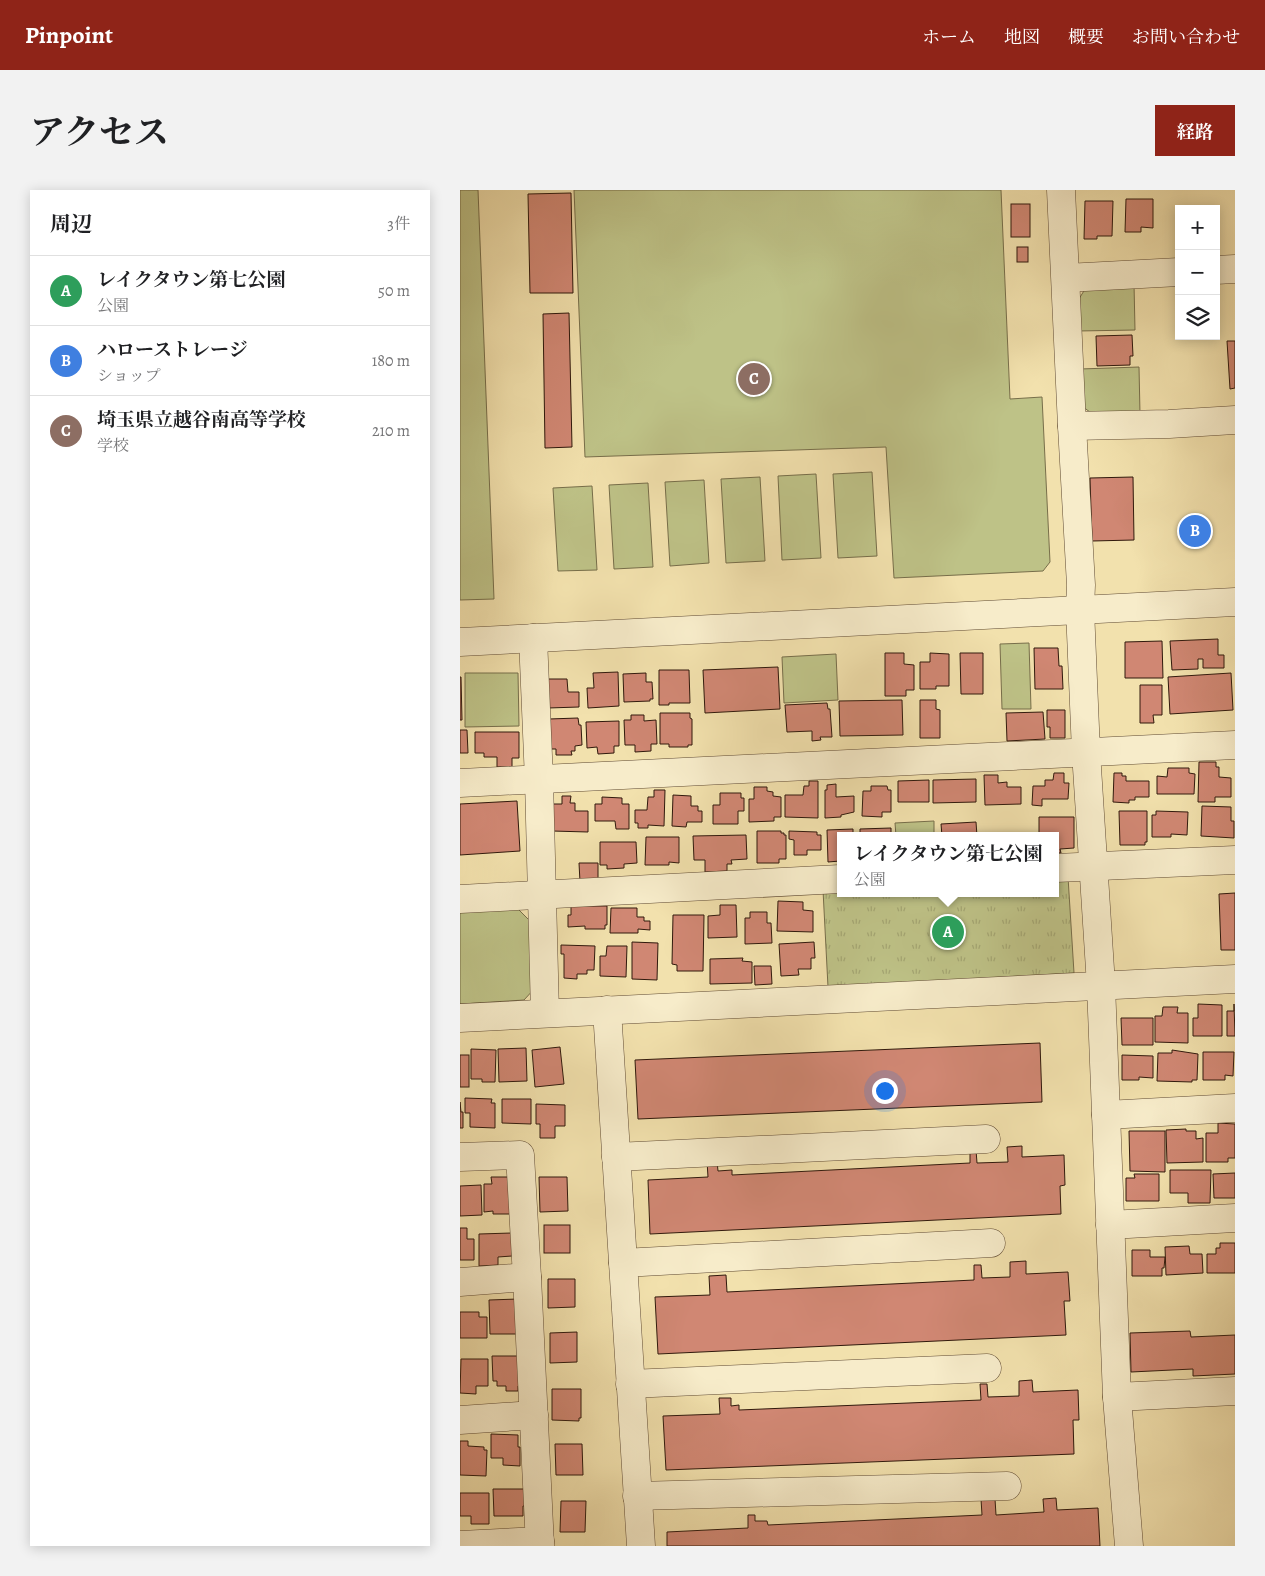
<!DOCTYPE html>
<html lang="ja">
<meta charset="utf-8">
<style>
:root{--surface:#fff;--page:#f2f2f2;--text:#202124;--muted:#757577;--line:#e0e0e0;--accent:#8f2418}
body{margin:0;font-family:Alegreya,"Noto Serif JP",serif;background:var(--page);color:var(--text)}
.controls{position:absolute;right:15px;top:15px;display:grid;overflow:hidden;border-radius:0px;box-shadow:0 2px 12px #0003}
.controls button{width:45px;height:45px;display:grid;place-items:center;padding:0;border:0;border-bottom:1px solid var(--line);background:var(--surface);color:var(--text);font:25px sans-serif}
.you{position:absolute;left:424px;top:900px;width:18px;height:18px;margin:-12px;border:4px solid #fff;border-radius:50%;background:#1a73e8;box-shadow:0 0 0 8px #1a73e833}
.badge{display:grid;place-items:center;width:32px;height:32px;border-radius:50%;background:var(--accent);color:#fff;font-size:16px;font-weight:700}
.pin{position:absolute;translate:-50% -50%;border:2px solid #fff;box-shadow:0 1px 5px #0006}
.popup{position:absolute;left:377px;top:642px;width:222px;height:65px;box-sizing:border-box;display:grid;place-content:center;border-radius:0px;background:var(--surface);filter:drop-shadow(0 1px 4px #0005);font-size:16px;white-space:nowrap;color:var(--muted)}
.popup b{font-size:19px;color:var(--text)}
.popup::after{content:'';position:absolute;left:50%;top:100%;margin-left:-10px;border:10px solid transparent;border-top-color:var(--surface)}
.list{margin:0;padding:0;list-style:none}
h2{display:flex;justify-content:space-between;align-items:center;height:65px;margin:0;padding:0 20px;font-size:21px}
h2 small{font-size:16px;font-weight:400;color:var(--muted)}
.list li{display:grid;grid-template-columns:32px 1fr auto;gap:15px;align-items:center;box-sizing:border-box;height:70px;padding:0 20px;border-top:1px solid var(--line)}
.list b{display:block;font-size:19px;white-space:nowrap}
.list p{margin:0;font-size:16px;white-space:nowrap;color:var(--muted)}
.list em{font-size:16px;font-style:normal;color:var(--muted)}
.icon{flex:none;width:28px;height:28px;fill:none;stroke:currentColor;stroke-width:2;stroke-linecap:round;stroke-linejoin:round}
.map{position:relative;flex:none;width:775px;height:1356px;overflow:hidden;border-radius:0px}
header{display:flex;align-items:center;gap:30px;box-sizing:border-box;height:70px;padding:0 25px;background:var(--accent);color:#fff}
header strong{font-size:24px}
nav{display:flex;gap:28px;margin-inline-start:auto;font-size:18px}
.intro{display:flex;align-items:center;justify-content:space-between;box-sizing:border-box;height:120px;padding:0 30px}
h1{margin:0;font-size:35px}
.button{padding:12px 22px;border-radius:0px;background:var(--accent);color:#fff;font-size:18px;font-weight:700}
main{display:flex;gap:30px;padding:0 30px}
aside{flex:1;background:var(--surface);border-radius:0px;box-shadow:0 2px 12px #0003}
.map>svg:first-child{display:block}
</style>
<header>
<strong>Pinpoint</strong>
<nav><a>ホーム</a><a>地図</a><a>概要</a><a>お問い合わせ</a></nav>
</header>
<div class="intro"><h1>アクセス</h1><a class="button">経路</a></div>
<main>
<aside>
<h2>周辺<small>3件</small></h2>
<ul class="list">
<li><span class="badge" style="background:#2e9e5b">A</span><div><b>レイクタウン第七公園</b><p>公園</p></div><em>50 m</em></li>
<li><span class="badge" style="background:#3f7fe0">B</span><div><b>ハローストレージ</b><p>ショップ</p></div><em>180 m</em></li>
<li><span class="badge" style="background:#8d6e63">C</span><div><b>埼玉県立越谷南高等学校</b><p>学校</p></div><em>210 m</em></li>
</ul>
</aside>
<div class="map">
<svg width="775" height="1356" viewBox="0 0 775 1356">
<defs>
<pattern id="park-tufts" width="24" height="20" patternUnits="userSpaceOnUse" patternTransform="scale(1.25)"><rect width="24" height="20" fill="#bec287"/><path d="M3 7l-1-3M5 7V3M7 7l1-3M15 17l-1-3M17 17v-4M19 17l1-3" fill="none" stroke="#a4a673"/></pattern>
</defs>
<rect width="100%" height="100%" fill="#f2e1ad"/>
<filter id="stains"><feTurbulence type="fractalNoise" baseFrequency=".004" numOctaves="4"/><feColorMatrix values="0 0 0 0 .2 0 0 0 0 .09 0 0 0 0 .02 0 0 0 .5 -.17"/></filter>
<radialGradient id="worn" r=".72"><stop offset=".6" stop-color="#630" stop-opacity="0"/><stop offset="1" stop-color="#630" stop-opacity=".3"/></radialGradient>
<!-- green -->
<g fill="#bec287" stroke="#776e4a">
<path d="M0,0H18L34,409L0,410Z"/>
<path d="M114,0H541L550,209L582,207L590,372L583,381L434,388L426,257L125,267Z"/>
<path d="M674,94L675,140L618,141L617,112L627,96Z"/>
<path d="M679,177L680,224L635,226L622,216L620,179Z"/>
<path d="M412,282L417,366L378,368L373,284Z"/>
<path d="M356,284L361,368L322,370L318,286Z"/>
<path d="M300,287L305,371L266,373L261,289Z"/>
<path d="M244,290L249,373L210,376L205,292Z"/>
<path d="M188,293L193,377L154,379L149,295Z"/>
<path d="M132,296L137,380L98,381L93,298Z"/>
<path d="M569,453L571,519H542L540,454Z"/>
<path d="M376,464L378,510L324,513L322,467Z"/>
<path d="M5,483H58L59,536L5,537Z"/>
<path d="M474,631V646H436L435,633Z"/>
<path d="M57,718L70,731L75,798L64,810L0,814V721Z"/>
</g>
<!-- park -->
<path fill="url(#park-tufts)" stroke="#776e4a" d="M608,687L614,783L368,797L363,700L380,699V703H596V688Z"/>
<!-- building -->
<g fill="#d08773" stroke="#30190c">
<path d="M111,3L113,103H70L68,4Z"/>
<path d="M666,9H693V38L681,37V42H665Z"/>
<path d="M625,11H653L652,46H637V49H624Z"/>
<rect x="551" y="14" width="19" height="33"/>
<rect x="557" y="57" width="11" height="15"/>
<path d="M109,123L112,257L85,258L83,124Z"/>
<path d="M672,145L673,166H670V175L637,176L636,146Z"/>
<path d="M767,151H775V198L770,199Z"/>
<path d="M673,287L674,350L632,351L630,288Z"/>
<path d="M758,449V465H764V478H743V469H738V479L712,480L710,451Z"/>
<path d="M702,451L703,488H665V452Z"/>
<path d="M574,458H598L599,476H602L603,499H575Z"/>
<path d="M425,463H444V474L454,475V500H446V506H425Z"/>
<path d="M470,463L489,464V496H476V499H460V472H470Z"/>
<path d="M500,463H523V504H501Z"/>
<path d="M318,477L320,519L245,523L243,480Z"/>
<path d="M199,480H229L230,513H209V515H199Z"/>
<path d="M158,482L159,516L128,518L127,498H134L133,483Z"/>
<path d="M186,483V492H192L193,509H190V511L164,512L163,484Z"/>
<path d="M771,483L773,520L710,524L708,487Z"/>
<path d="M0,487H1L2,530H0Z"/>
<path d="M88,489H107L108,502H119V517L88,518Z"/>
<path d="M680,495H702V525H693L694,533H680Z"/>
<path d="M442,510L443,545L380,546L379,511Z"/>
<path d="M460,510H476V519L480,520V548H460Z"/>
<path d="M367,513L368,519H370L372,547H360L361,550L352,551V541L327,542L325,515Z"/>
<path d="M587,520H605V548H590V537H587Z"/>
<path d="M583,522L585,549L547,551L546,523Z"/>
<path d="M200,523H230V528L232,529V555H228V557H209V554H200Z"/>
<path d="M171,525H184V531L196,530L197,554H191V561L175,562V555H165L164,530H171Z"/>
<path d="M118,528L119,535H121L122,555L115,556V561H111L112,565H96V559H89V529Z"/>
<path d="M159,531V556H154V563L138,564L137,557L127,558L126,532Z"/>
<path d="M0,540H7L8,563H0Z"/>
<path d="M15,542H59V568H52V577H37V567H24V563H15Z"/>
<path d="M739,572H756V577H759V587L771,588V607H755V612H738Z"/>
<path d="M708,578H729V583L735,584L734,604H697V586L707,587Z"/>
<path d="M594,583H604V593H609L608,609H582V616L572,615L573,596H585V590H593Z"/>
<path d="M654,583H662V586H666V591H689V607H675V610H669V613L653,612Z"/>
<path d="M524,585H538V593L547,592V597H561V614L525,615Z"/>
<path d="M516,589V612L473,613V590Z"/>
<path d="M469,590V612H438V591Z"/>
<path d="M349,591H358V628L325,627V605H343L344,596H349Z"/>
<path d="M376,594V607L394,606V622L381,625V627L365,628V600H367V595Z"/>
<path d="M411,596H427L428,600H431V622H422V627L402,626L403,601H411Z"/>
<path d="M294,597H307V601L313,602V606L321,607V627H314V631L289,632V609H294Z"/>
<path d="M194,600H205L204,636L188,635V638H178V633H175V620H187L188,607H194Z"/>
<path d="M260,603H281V608H284V621H278V634H253V615H260Z"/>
<path d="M213,605L231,606V616H238V621H242V632H227L226,637L212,636Z"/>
<path d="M102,606H111L110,613H115V621H128V642L92,641L93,614H102Z"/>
<path d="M142,607L162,608V614H169V639H156L155,631H135V614H142Z"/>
<path d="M57,611L60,661L0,665V614Z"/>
<path d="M742,616L771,617V631H774V648L741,646Z"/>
<path d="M659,621H687V652H685V655H660Z"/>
<path d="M696,621L728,622L727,645L711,644V647H692V625H696Z"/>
<path d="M579,627H614V658L600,659L601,663H596V646H579Z"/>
<path d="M516,632L517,646H482L481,634Z"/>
<path d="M431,638V646H400V639Z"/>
<path d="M393,639V646H380V671L368,672L367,640Z"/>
<path d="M297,641H321V643H324V645H326V669H319V673H297Z"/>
<path d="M329,641L357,642V645H361V660H347V665H334V650L329,649Z"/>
<path d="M286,645L287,669L271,670L272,674H267V681L245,682V670H234L233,646Z"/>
<path d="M186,647H219V673L209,672V675H185Z"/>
<path d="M140,652H176L177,673L164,674V678L147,679V675H140Z"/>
<path d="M119,673H138V692H120Z"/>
<path d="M775,703V760H761L759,704Z"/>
<path d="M318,711L343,712V720L353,721V742L317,741Z"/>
<path d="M260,715H276L277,747L248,748V726L260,725Z"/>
<path d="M111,716H147V735H145V739H125V736L108,737V725H111Z"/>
<path d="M151,718H177V727H184V731H190V740L178,739V743H150Z"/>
<path d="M290,722H307V733H311L312,753L285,754V728H290Z"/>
<path d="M213,725H244L243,781H217V775L212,774Z"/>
<path d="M172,752L198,753L197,790L172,789Z"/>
<path d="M354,752L355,768H351V779H338L339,785L321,786L319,754Z"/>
<path d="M101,755L135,756L134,780H127V784H117V789L104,788V764H101Z"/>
<path d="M147,756H167L166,787L140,786V766H146Z"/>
<path d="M283,768L282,771L292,772V793L250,794V769Z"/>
<path d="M294,776H311L312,794L295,795Z"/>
<path d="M738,814L762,815V846H733V828H738Z"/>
<path d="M774,814L775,846H767V821H774Z"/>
<path d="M703,817H718L717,823H728V853L695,852V826H702Z"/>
<path d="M661,828H693V855H662Z"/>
<path d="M580,853L582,912L178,929L175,870Z"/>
<path d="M100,857L104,894L75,897L72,860Z"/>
<path d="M66,858L67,891L39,892L38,859Z"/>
<path d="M11,859L36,860L35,892H22V889H11Z"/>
<path d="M712,860L738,864L737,890H732V892L697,891L698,863H712Z"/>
<path d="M743,862H774L773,886L765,885V890H743Z"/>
<rect x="0" y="865" width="9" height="32"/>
<path d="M662,865L693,866V888L679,887V890H662Z"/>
<path d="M5,908L32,909L31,913H35V938L10,937V923H5Z"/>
<path d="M42,909H71V934L42,933Z"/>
<path d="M0,912L1,922H3V938H0Z"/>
<path d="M76,914L105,915V936H95V948H80V934H76Z"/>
<path d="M758,933L775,934V968H768V972H746V943H758Z"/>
<path d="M726,939V941H736V949L743,948V972L707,973L706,940Z"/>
<path d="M669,941H705V982L670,981Z"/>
<path d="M562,956V967L604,965L605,995L600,996L601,1024L190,1044L188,990L248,987L247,971H257L258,981L272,980V985L510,973V961L516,960L517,973L548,972L547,957Z"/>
<path d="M710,980H751L750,1013H728V1003H710Z"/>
<path d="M775,983V1008H754L753,984Z"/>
<path d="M674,984H699V1011H666V988H675Z"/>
<path d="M31,987H50L51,1024H33V1021L24,1022V994H32Z"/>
<path d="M79,987H107L108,1021L80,1022Z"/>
<path d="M21,995L22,1025L0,1026V996Z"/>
<rect x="84" y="1035" width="26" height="28"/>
<path d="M0,1038H7V1049H14V1070H0Z"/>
<path d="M52,1043V1066L38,1067V1075L19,1076V1044Z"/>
<path d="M760,1053H775V1083H747V1064H756V1058H760Z"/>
<path d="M729,1056L730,1064H742L743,1083L706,1085L705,1057Z"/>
<path d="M672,1060H690V1067H705L704,1078H702V1086H672Z"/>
<path d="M566,1071V1084L608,1082L610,1111H604L606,1145L198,1164L195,1107L250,1105L249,1086L266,1085L267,1102L514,1090V1075H521L522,1088L550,1087V1072Z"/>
<path d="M88,1089H115V1117L88,1118Z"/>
<path d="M58,1109V1144H30L29,1110Z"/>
<path d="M0,1122H19V1127H27V1148H0Z"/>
<path d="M730,1141L731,1147L775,1145V1184L733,1186V1179L671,1182L670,1143Z"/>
<path d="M117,1142V1172L90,1173V1143Z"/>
<path d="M32,1166H61V1196H58V1201H46V1196H37V1191H33Z"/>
<path d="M1,1169H28V1196H16V1204L0,1203Z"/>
<path d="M572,1190L573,1202L618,1200L619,1230H613L614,1264L206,1280L203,1226L260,1224L259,1208H271V1216L279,1215V1220L521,1210L520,1194H527L528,1207L559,1206V1191Z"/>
<path d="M92,1199H121V1228H119V1231L92,1230Z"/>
<path d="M31,1244L58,1245V1257H60V1276L43,1275V1268H31Z"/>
<path d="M0,1251H8V1256L24,1257V1260H27L26,1286L0,1285Z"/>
<path d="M95,1254H122L123,1285H96Z"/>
<path d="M33,1299H67V1316H63V1326H34Z"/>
<path d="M0,1303H29V1334H11V1326H0Z"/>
<path d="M596,1308L597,1320L638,1318L640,1356H207V1342L288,1338V1325H295V1331H307L308,1335L522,1325L521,1309H535L536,1325L584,1322L583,1309Z"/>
<path d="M101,1311H126L125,1342H100Z"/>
</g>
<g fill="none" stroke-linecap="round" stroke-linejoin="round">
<!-- minor casing -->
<g stroke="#604b34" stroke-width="29">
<g id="minor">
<path d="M601,0L612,236L621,395L620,419L626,562L641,795L657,1207L669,1356"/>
<path d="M756,80L775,79"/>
<path d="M606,88L719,82"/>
<path d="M612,236L709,234L775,230"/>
<path d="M73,448L79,590L85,823"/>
<path d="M0,452L775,412"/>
<path d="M0,593L775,555"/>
<path d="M596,678L775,670"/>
<path d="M0,709L380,689"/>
<path d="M147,820L181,1356"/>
<path d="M0,828L775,789"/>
<path d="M646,925L775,918"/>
<path d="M0,967L60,965L67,1087L80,1356"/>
<path d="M156,967L526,949"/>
<path d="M650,1035L775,1028"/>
<path d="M163,1073L531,1053"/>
<path d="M0,1092L67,1087"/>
<path d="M170,1194L527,1178"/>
<path d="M657,1207L775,1201"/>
<path d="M0,1230L74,1225"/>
<path d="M177,1306L547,1296"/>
<path d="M0,1355L80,1351"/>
</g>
</g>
<!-- minor -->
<use href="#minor" stroke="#f7ecca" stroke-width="28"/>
</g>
<rect width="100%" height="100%" filter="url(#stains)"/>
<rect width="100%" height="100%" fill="url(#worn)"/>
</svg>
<div class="controls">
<button>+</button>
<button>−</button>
<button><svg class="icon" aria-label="layers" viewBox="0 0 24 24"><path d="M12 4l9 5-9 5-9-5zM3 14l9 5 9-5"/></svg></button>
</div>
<div class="you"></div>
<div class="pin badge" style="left:488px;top:742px;background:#2e9e5b">A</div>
<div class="popup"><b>レイクタウン第七公園</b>公園</div>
<div class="pin badge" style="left:735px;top:341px;background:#3f7fe0">B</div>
<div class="pin badge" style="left:294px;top:189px;background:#8d6e63">C</div>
</div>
</main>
